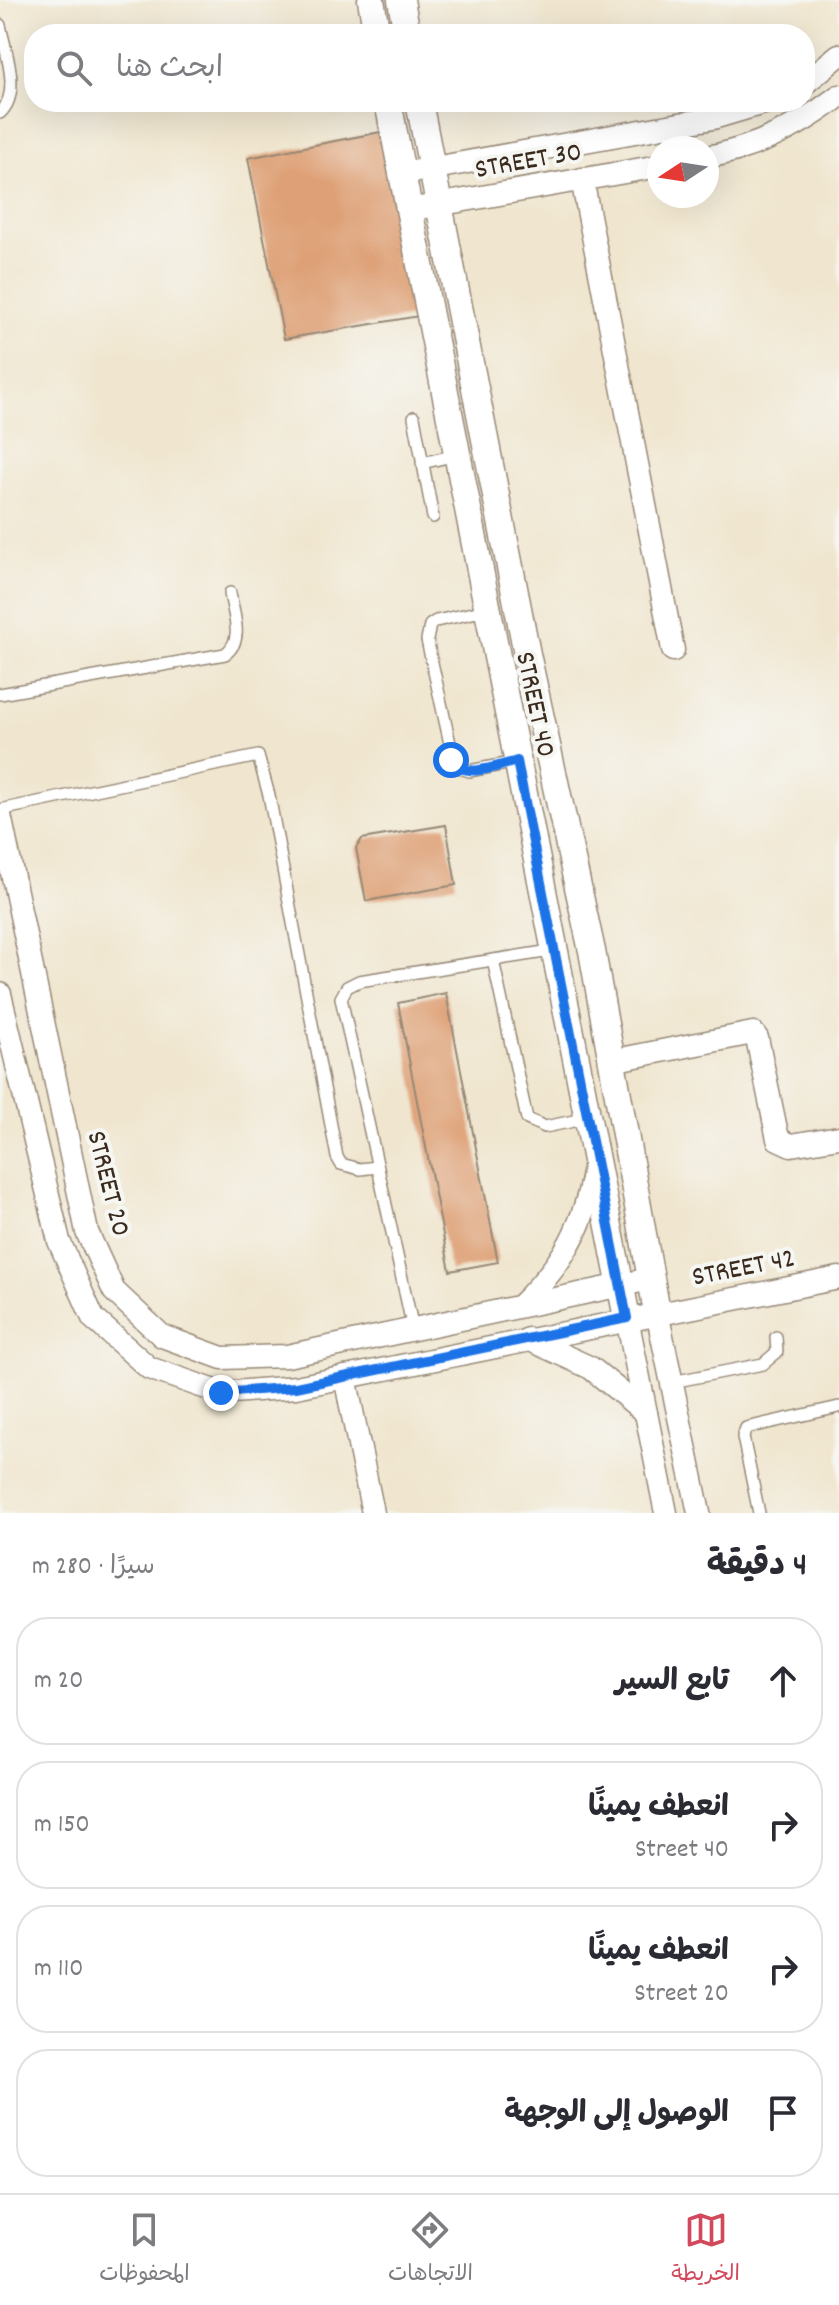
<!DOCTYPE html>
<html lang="ar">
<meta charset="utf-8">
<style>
:root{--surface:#fff;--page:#f2f2f3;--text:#2b2b33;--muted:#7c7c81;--line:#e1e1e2;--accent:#d1495b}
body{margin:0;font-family:Dekko,"Playpen Sans Arabic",sans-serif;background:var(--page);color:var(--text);direction:rtl}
.compass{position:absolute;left:647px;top:136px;width:72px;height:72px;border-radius:50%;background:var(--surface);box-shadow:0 8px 32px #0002;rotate:258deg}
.stop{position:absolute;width:24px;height:24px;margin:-18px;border:6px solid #1a73e8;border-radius:50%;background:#fff}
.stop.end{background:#1a73e8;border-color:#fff;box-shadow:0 2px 8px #0008}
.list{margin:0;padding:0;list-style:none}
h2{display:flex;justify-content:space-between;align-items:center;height:104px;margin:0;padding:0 32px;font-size:34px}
h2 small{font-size:26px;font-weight:400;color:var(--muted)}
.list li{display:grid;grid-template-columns:52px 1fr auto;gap:24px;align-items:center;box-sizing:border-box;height:128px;margin:0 16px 16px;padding:0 16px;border:2px solid var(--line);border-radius:32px}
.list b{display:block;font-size:30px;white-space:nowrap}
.list p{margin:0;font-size:26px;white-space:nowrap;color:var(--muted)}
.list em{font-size:26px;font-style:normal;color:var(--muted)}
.icon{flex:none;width:44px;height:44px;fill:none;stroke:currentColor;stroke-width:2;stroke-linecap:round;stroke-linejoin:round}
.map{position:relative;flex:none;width:839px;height:1513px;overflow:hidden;direction:ltr}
.search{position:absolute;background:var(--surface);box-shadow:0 8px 32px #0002;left:24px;right:24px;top:24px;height:88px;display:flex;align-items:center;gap:20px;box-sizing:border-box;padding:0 28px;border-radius:32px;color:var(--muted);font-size:30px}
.sheet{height:680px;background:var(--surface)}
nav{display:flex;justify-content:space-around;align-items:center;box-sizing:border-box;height:112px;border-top:2px solid var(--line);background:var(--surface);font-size:22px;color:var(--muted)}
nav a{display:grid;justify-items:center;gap:4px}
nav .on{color:var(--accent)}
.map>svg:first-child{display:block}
</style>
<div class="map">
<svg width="839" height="1513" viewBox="0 0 839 1513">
<rect width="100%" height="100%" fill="#f6f6f2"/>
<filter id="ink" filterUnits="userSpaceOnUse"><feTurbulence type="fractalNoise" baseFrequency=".0125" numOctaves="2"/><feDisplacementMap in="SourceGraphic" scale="16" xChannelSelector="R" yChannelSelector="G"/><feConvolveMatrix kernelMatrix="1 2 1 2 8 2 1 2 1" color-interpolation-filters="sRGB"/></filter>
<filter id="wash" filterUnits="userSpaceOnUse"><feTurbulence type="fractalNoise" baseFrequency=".006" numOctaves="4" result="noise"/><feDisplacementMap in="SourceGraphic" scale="32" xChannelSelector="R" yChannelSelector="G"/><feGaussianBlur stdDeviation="1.8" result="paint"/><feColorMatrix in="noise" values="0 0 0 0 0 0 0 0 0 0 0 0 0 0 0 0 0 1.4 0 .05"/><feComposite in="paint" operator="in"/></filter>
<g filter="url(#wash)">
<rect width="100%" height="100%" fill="#f0e6cf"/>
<g id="blocks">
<!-- building -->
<g fill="#dea076">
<path d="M386,131L419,316L284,339L248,158Z"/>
<path d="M446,825L456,885L366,901L356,848L362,839Z"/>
<path d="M446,993L498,1262L450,1271L398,1003Z"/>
</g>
</g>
</g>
<g filter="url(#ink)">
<use href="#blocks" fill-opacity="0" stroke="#968876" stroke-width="2"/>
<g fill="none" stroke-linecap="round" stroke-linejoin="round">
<!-- service casing -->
<g stroke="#968876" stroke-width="14">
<g id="service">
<path d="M0,25C5,51 22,93 0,113"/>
<path d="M414,417L433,517"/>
<path d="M422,463L456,455"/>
<path d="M486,610L436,621L430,625L427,640L455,766L469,771L516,762"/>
<path d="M0,694L225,654C245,640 233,614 230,593"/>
<path d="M0,810L258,756L269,795L337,1157L341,1164L360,1169L377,1167"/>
<path d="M493,960L527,1119L545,1127L588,1118"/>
<path d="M413,1329L341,998L347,987L359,981L557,950"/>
<path d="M672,1382L763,1364L777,1352L776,1337"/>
<path d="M759,1513L743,1437L746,1428L839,1407"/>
</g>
</g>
<!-- minor casing -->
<g stroke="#968876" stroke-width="25">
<g id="minor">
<path d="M805,83L839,55"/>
<path d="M707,157C757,148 799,127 839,96"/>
<path d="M401,174L713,118L767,102"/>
<path d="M582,179L673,650"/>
<path d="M408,210L659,166"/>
<path d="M0,815L87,1232L114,1291L162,1336L222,1358L287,1356L650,1279"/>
<path d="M0,994L59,1241L93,1318L149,1368L221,1393L296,1387L839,1278"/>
<path d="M611,1061L753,1033L757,1038L778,1139L791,1145L839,1137"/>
<path d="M521,1305C562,1265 586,1225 594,1166"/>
<path d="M657,1312L699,1513"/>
<path d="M627,1318L666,1513"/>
<path d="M528,1339L591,1368L646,1413"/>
<path d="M345,1377L373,1513"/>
</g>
</g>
<!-- tertiary casing -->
<g stroke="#968876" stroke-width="29">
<g id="tertiary">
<path d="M371,0L377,34"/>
<path d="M401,0L407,34"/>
<path d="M388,102L627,1318"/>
<path d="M419,102L527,654L592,951L657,1312"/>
</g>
</g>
<!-- service -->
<use href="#service" stroke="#fff" stroke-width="11"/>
<!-- minor -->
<use href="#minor" stroke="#fff" stroke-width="22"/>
<!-- tertiary -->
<use href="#tertiary" stroke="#fff" stroke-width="26"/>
</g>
</g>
<g fill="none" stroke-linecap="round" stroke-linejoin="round" filter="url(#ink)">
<!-- route -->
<path stroke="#1a73e8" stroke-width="10" d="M221,1393L296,1387L627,1318L517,761C497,766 465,780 451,760"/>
</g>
<g text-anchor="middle" stroke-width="8" stroke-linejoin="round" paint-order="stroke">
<!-- street labels -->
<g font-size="28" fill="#3b2a1e" stroke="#f6f6f2">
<text transform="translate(528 158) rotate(-10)" y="10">STREET 30</text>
<text transform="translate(538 704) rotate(78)" y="10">STREET 40</text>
<text transform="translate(111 1183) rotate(76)" y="10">STREET 20</text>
<text transform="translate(743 1265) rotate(-11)" y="10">STREET 42</text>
</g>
</g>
</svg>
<svg class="compass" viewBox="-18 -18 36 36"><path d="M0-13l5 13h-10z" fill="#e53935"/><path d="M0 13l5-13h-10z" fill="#7c7c81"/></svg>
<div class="stop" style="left:451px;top:760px"></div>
<div class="stop end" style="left:221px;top:1393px"></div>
<div class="search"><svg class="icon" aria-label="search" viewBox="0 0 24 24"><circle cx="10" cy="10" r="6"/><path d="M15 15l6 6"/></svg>ابحث هنا</div>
</div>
<section class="sheet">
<h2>4 دقيقة<small>سيرًا · 280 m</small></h2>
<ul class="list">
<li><svg class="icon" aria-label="ahead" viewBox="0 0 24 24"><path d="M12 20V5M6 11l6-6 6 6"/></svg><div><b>تابع السير</b></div><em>20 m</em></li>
<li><svg class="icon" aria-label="right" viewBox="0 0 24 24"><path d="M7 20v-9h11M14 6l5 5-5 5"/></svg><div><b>انعطف يمينًا</b><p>Street 40</p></div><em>150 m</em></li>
<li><svg class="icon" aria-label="right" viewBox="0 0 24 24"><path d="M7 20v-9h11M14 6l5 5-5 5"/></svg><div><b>انعطف يمينًا</b><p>Street 20</p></div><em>110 m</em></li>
<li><svg class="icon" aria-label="arrive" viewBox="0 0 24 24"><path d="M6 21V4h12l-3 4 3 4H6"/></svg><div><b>الوصول إلى الوجهة</b></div></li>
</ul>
</section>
<nav>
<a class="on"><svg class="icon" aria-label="map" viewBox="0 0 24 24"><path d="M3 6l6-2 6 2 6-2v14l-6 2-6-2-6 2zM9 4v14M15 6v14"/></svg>الخريطة</a>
<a><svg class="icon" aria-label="directions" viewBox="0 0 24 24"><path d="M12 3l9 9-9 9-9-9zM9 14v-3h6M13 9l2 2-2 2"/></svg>الاتجاهات</a>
<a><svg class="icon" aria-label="saved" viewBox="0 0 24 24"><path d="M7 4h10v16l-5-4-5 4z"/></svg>المحفوظات</a>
</nav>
